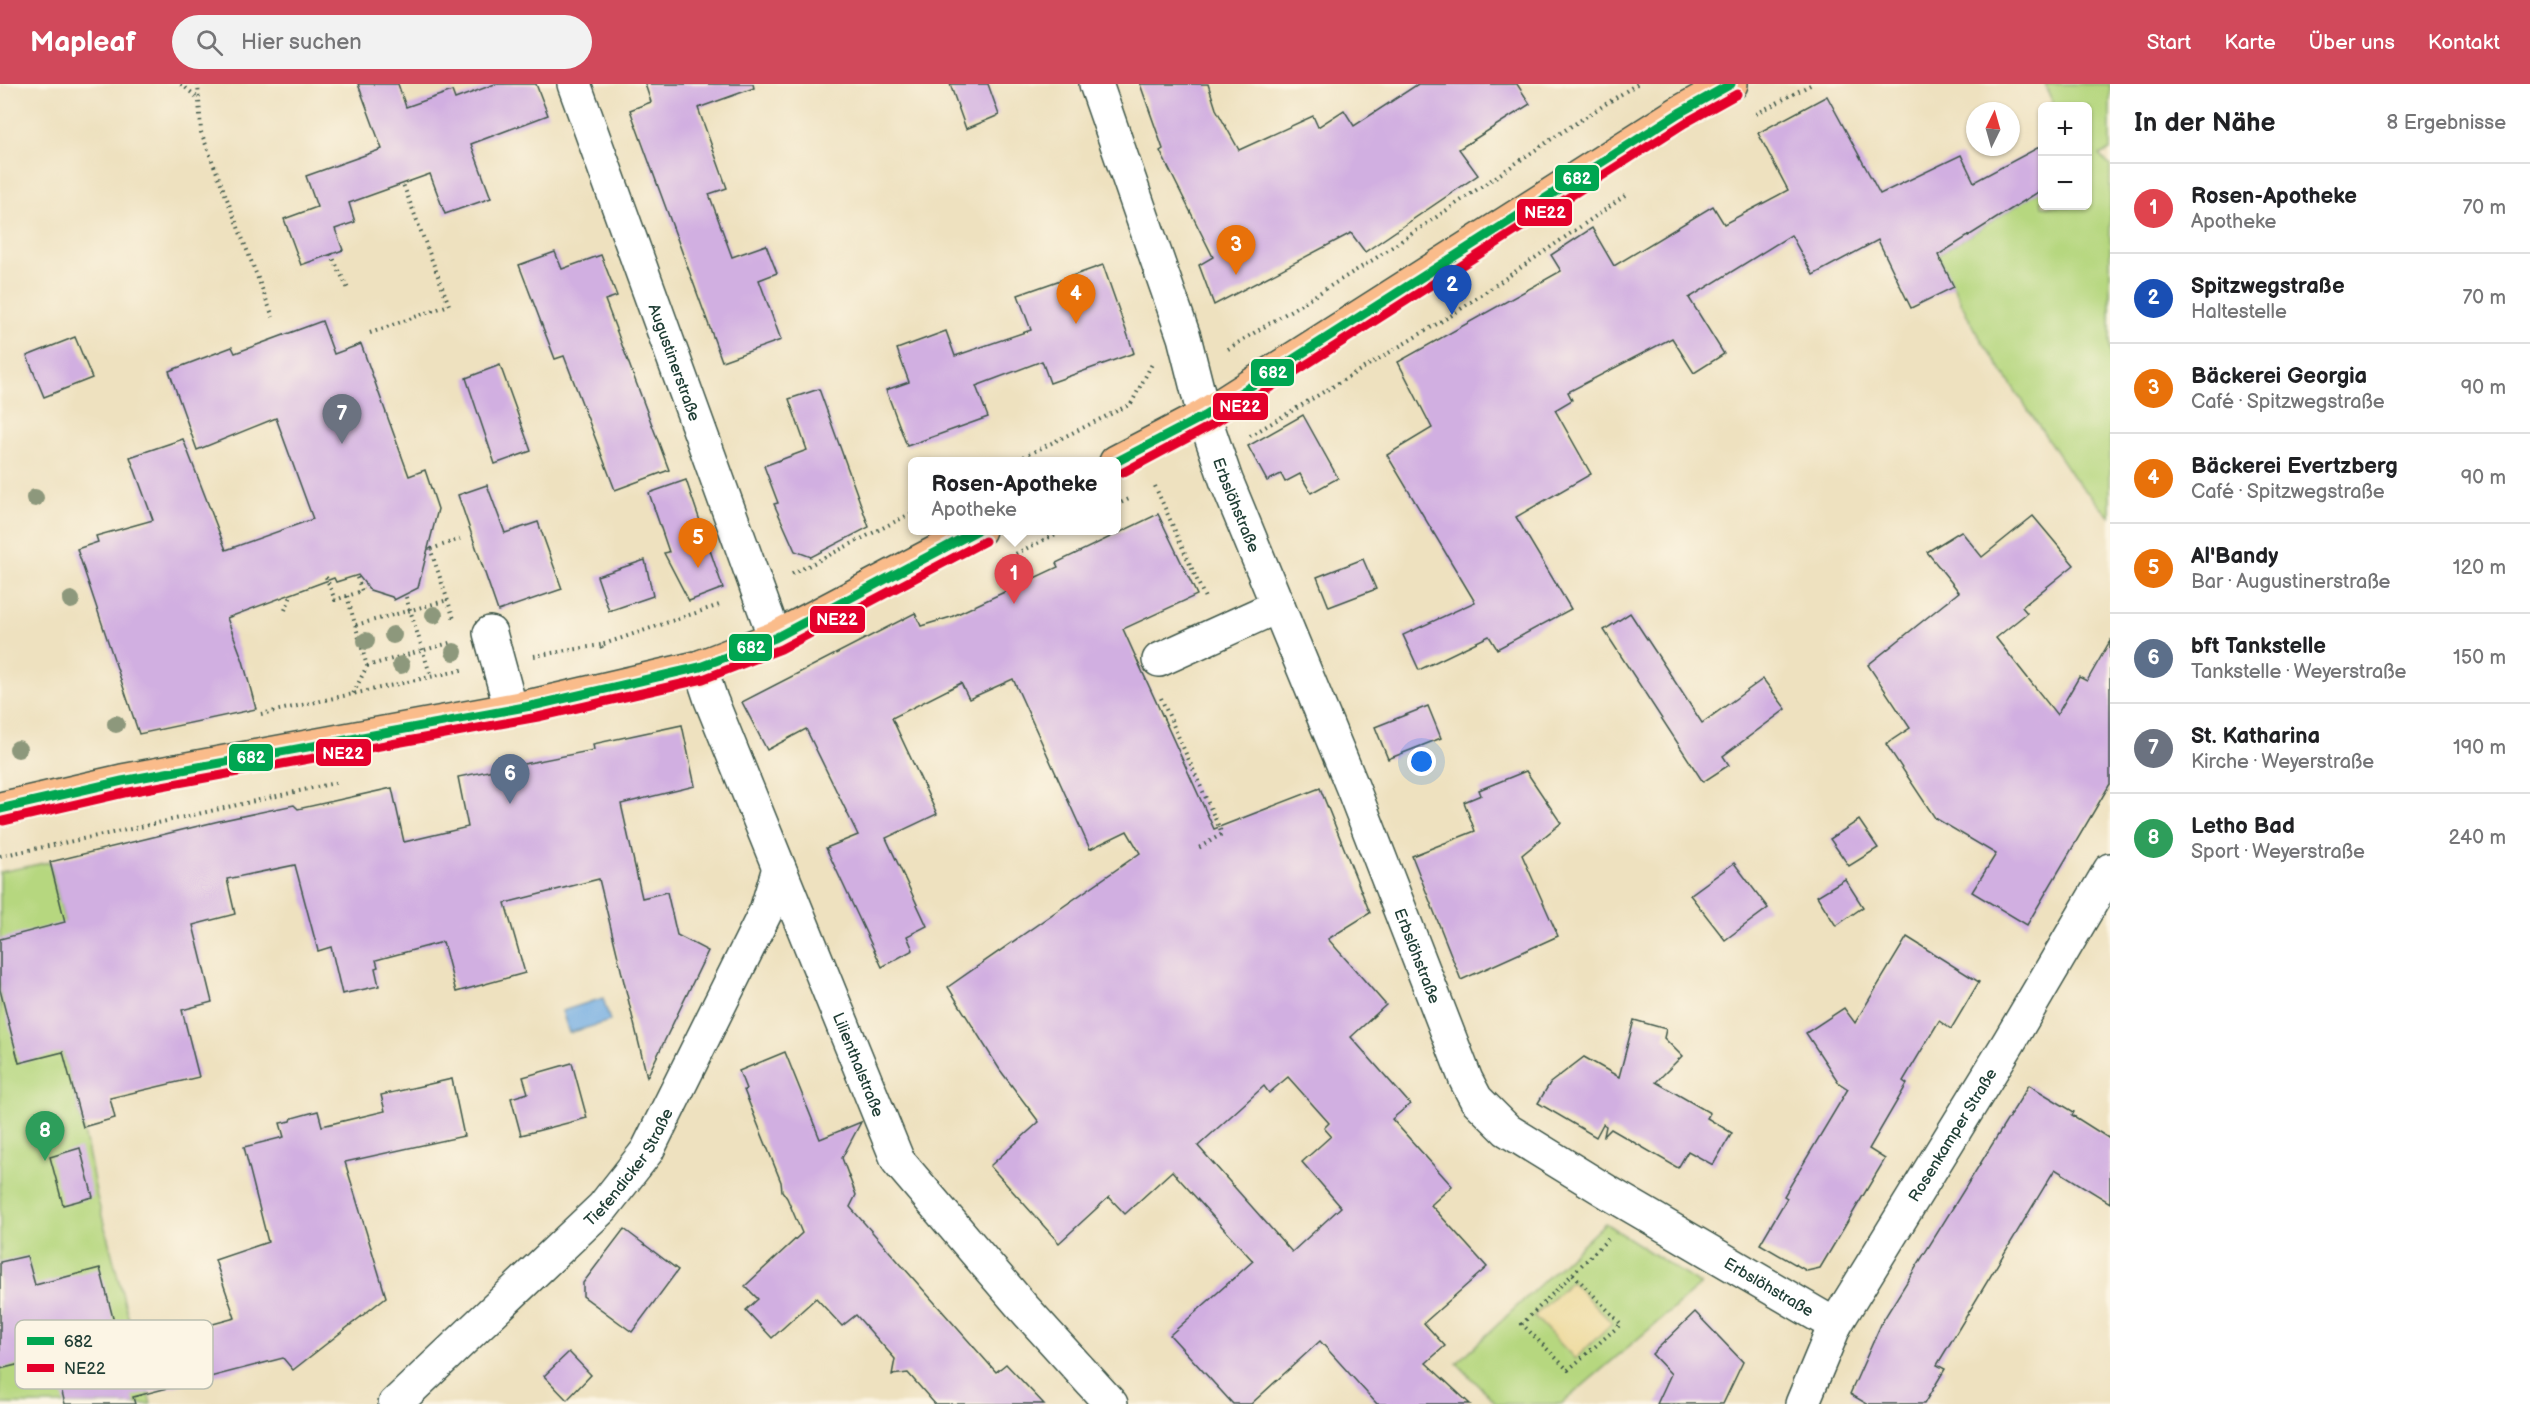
<!DOCTYPE html>
<html lang="de">
<meta charset="utf-8">
<style>
:root{--surface:#fff;--page:#f2f2f2;--text:#202124;--muted:#757577;--line:#e0e0e0;--accent:#d1495b}
body{margin:0;font-family:"Balsamiq Sans",sans-serif;background:var(--page);color:var(--text)}
.controls{position:absolute;right:18px;top:18px;display:grid;overflow:hidden;border-radius:9px;box-shadow:0 2px 4px #0004}
.controls button{width:54px;height:54px;display:grid;place-items:center;padding:0;border:0;border-bottom:2px solid var(--line);background:var(--surface);color:var(--text);font:30px sans-serif}
.compass{position:absolute;left:1966px;top:18px;width:54px;height:54px;border-radius:50%;background:var(--surface);box-shadow:0 2px 4px #0004;rotate:5deg}
.you{position:absolute;left:1422px;top:678px;width:21px;height:21px;margin:-15px;border:4px solid #fff;border-radius:50%;background:#1a73e8;box-shadow:0 0 0 9px #1a73e833}
.badge{display:grid;place-items:center;width:39px;height:39px;border-radius:50%;background:var(--accent);color:#fff;font-size:20px;font-weight:700}
.pin{position:absolute;translate:-50% -50px;filter:drop-shadow(0 2px 3px #0008)}
.pin::after{content:'';position:absolute;top:32px;width:21px;height:18px;background:inherit;clip-path:polygon(0 0,100% 0,50% 100%)}
.popup{position:absolute;left:908px;top:373px;width:213px;height:78px;box-sizing:border-box;display:grid;place-content:center;border-radius:9px;background:var(--surface);filter:drop-shadow(0 2px 4px #0005);font-size:20px;white-space:nowrap;color:var(--muted)}
.popup b{font-size:22px;color:var(--text)}
.popup::after{content:'';position:absolute;left:50%;top:100%;margin-left:-12px;border:12px solid transparent;border-top-color:var(--surface)}
.list{margin:0;padding:0;list-style:none}
h2{display:flex;justify-content:space-between;align-items:center;height:78px;margin:0;padding:0 24px;font-size:26px}
h2 small{font-size:20px;font-weight:400;color:var(--muted)}
.list li{display:grid;grid-template-columns:39px 1fr auto;gap:18px;align-items:center;box-sizing:border-box;height:90px;padding:0 24px;border-top:2px solid var(--line)}
.list b{display:block;font-size:22px;white-space:nowrap}
.list p{margin:0;font-size:20px;white-space:nowrap;color:var(--muted)}
.list em{font-size:20px;font-style:normal;color:var(--muted)}
.icon{flex:none;width:33px;height:33px;fill:none;stroke:currentColor;stroke-width:2;stroke-linecap:round;stroke-linejoin:round}
.map{position:relative;flex:none;width:2110px;height:1320px;overflow:hidden}
header{display:flex;align-items:center;gap:36px;box-sizing:border-box;height:84px;padding:0 30px;background:var(--accent);color:#fff}
header strong{font-size:28px}
nav{display:flex;gap:33px;margin-inline-start:auto;font-size:21px}
.search{width:420px;height:54px;background:var(--page);display:flex;align-items:center;gap:15px;box-sizing:border-box;padding:0 21px;border-radius:33px;color:var(--muted);font-size:22px}
main{display:flex}
aside{flex:1;background:var(--surface)}
.map>svg:first-child{display:block}
</style>
<header>
<strong>Mapleaf</strong>
<div class="search"><svg class="icon" aria-label="search" viewBox="0 0 24 24"><circle cx="10" cy="10" r="6"/><path d="M15 15l6 6"/></svg>Hier suchen</div>
<nav><a>Start</a><a>Karte</a><a>Über uns</a><a>Kontakt</a></nav>
</header>
<main>
<div class="map">
<svg width="2110" height="1320" viewBox="0 0 2110 1320">
<rect width="100%" height="100%" fill="#fcf5e5"/>
<filter id="ink" filterUnits="userSpaceOnUse"><feTurbulence type="fractalNoise" baseFrequency=".0167" numOctaves="2"/><feDisplacementMap in="SourceGraphic" scale="12" xChannelSelector="R" yChannelSelector="G"/><feConvolveMatrix kernelMatrix="1 2 1 2 8 2 1 2 1" color-interpolation-filters="sRGB"/></filter>
<filter id="wash" filterUnits="userSpaceOnUse"><feTurbulence type="fractalNoise" baseFrequency=".008" numOctaves="4" result="noise"/><feDisplacementMap in="SourceGraphic" scale="24" xChannelSelector="R" yChannelSelector="G"/><feGaussianBlur stdDeviation="1.35" result="paint"/><feColorMatrix in="noise" values="0 0 0 0 0 0 0 0 0 0 0 0 0 0 0 0 0 1.4 0 .05"/><feComposite in="paint" operator="in"/></filter>
<g filter="url(#wash)">
<rect width="100%" height="100%" fill="#eee1bf"/>
<!-- green -->
<g fill="#b6d77f" stroke="#6a8a5a" stroke-width="1.5">
<path d="M2045,0H2110V66L2100,71L2110,82V433L2073,393L1974,245L1938,171L2042,105V122H2088V22H2054Z"/>
<path d="M50,778L65,838L43,892L83,1042L97,1113L151,1320H0V788Z"/>
<path d="M1605,1139L1701,1201L1561,1320H1497L1457,1279Z"/>
</g>
<!-- sand -->
<path fill="#eeda9e" stroke="#868c69" stroke-width="1.5" d="M1571,1197L1612,1239L1575,1275L1534,1232Z"/>
<!-- water -->
<path fill="#71ace2" stroke="#48748b" stroke-width="1.5" d="M603,914L610,937L569,949L562,927Z"/>
<g id="blocks">
<!-- building -->
<g fill="#d1afe1" fill-rule="evenodd">
<path d="M358,0H398L406,23L452,7L455,15L495,0H536L548,31L471,60L491,114L445,130L430,90L349,119L355,138L335,145L343,166L301,181L284,135L317,123L306,92L382,65Z"/>
<path d="M645,0H753L754,4L698,24L727,104L709,110L732,173L766,161L777,189L759,196L781,256L722,277L630,26L651,18Z"/>
<path d="M950,0H988L999,31L966,45Z"/>
<path d="M1140,0H1208L1216,25L1239,66L1313,32L1318,43L1344,26L1354,42L1418,0H1517L1530,20L1459,65L1478,91L1365,168L1351,149L1214,221L1199,181L1213,173L1160,67L1163,65Z"/>
<path d="M1827,12L1880,110L1961,71L1974,98L2043,61V105L1938,171L1954,203L1911,224L1878,156L1813,191L1791,151L1689,214L1724,270L1694,289L1672,254L1568,308L1572,316L1555,326L1591,390L1516,433L1571,525L1497,565L1489,552L1419,586L1403,551L1475,518L1387,371L1432,344L1398,278L1561,187L1551,171L1592,144L1614,182L1713,122L1724,140L1788,106L1758,49Z"/>
<path d="M555,168L562,185L601,171L617,212L605,216L669,386L615,406L564,272L555,275L519,181Z"/>
<path d="M1103,181L1134,269L1050,299L1042,277L976,302L988,333L907,362L886,306L909,298L897,265L946,247L955,272L1031,246L1018,211Z"/>
<path d="M322,237L334,270L361,260L409,392L425,386L438,425L418,504L394,516L392,513L370,506L358,491L336,498L334,494L227,534L243,577L256,625L139,650L77,465L98,458L96,452L153,436L130,373L183,355L226,466L313,435L276,334L197,366L169,287L232,263L235,269Z"/>
<path d="M75,253L92,294L44,313L27,272Z"/>
<path d="M500,281L531,367L495,380L466,294Z"/>
<path d="M819,305L869,443L811,473L795,467L774,420L778,419L764,382L807,366L789,315Z"/>
<path d="M1303,331L1338,394L1311,409L1300,390L1285,398L1281,390L1267,397L1248,362Z"/>
<path d="M686,396L723,504L689,517L664,469L669,468L649,409Z"/>
<path d="M487,401L505,449L538,438L562,505L498,527L458,411Z"/>
<path d="M1158,430L1197,511L1123,545L1214,745L1320,704L1370,829L1328,855L1386,921L1351,953L1410,1020L1392,1035L1452,1102L1431,1121L1487,1183L1424,1239L1445,1262L1426,1279L1470,1320H1377L1320,1257L1251,1320H1233L1170,1251L1253,1177L1172,1087L1125,1130L1109,1113L1059,1159L990,1082L1039,1038L1000,986L948,903L1140,769L1127,747L1090,765L1013,595L969,615L961,599L892,634L937,730L886,754L927,842L907,852L913,866L882,883L826,764L858,751L806,645L767,666L742,618L915,529L921,542L951,533L1058,483L1056,479ZM1288,993L1329,1039L1324,1044L1331,1052L1302,1078L1341,1123L1292,1168L1198,1062L1264,1002L1269,1009Z"/>
<path d="M2033,432L2074,481L2022,523L2027,529L1996,554L2057,631L2079,593L2087,597L2110,557V700L2027,841L1972,808L1996,770L1935,734L1886,660L1910,644L1868,581L1959,508L1927,468L1961,447L1982,473Z"/>
<path d="M1363,475L1376,505L1329,523L1317,493Z"/>
<path d="M645,476L653,512L609,527L597,492Z"/>
<path d="M1630,529L1702,639L1763,595L1786,625L1723,672L1729,681L1703,698L1604,546Z"/>
<path d="M1428,622L1441,654L1388,675L1375,643Z"/>
<path d="M682,641L695,702L621,720L642,814L667,808L677,851L708,867L647,993L599,795L505,819L525,889L456,908L443,858L376,876L378,883L375,884L379,902L342,910L331,863L318,867L295,781L227,795L235,830L193,841L212,918L182,926L199,993L110,1014L115,1034L83,1043L63,968L19,979L0,906V855L65,838L50,778L219,737L294,721L298,725L392,704L404,758L468,743L458,693L594,666L593,660Z"/>
<path d="M1526,687L1561,739L1522,771L1558,852L1461,896L1412,772L1475,747L1464,718L1481,711L1479,706Z"/>
<path d="M1859,736L1878,764L1849,782L1830,755Z"/>
<path d="M1734,779L1768,824L1725,856L1690,811Z"/>
<path d="M1845,795L1863,823L1836,842L1817,812Z"/>
<path d="M1907,853L1979,898L1951,945L1939,937L1903,997L1907,1000L1869,1065L1885,1075L1820,1184L1807,1187L1760,1160L1787,1114L1784,1112L1848,1005L1839,999L1806,949L1844,924L1855,939Z"/>
<path d="M1634,936L1666,945L1664,954L1682,972L1656,998L1710,1029L1707,1034L1732,1049L1713,1081L1688,1067L1678,1084L1611,1045L1604,1052L1606,1042L1603,1040L1596,1053L1538,1019L1550,999L1584,973L1619,993Z"/>
<path d="M785,968L820,1055L861,1038L842,1074L856,1111L850,1123L996,1288L1006,1280L1044,1320H935L908,1289L892,1291L895,1275L856,1231L842,1242L816,1214L772,1254L746,1226L758,1215L745,1202L802,1149L787,1114L782,1107L781,1098L744,1006L746,1005L739,987Z"/>
<path d="M572,979L587,1034L521,1051L511,1014L528,1009L523,993Z"/>
<path d="M452,995L464,1052L345,1078L386,1213L293,1286L283,1274L133,1313L135,1320H65L53,1272L0,1285V1178L27,1172L35,1201L100,1184L121,1265L235,1234L215,1176L268,1158L244,1063L284,1053L280,1039L291,1037L292,1034L318,1027L322,1042L385,1027L381,1011Z"/>
<path d="M2029,1001L2074,1028L2072,1031L2110,1055V1119L2055,1085L1937,1281L1945,1285L1924,1320H1867L1850,1310L1882,1238Z"/>
<path d="M80,1064L93,1113L63,1121L50,1073Z"/>
<path d="M624,1145L678,1186L632,1248L583,1212V1199Z"/>
<path d="M1695,1228L1743,1278L1723,1320H1657L1671,1290L1652,1270Z"/>
<path d="M569,1268L591,1291L567,1316L544,1292Z"/>
</g>
</g>
</g>
<g filter="url(#ink)">
<use href="#blocks" fill-opacity="0" stroke="#3e5649" stroke-width="1.5"/>
<g fill="none" stroke-linecap="round" stroke-linejoin="round">
<!-- minor casing -->
<g stroke="#3e5649" stroke-width="36">
<g id="minor">
<path id="s1" d="M574,0L775,554"/>
<path id="s2" d="M1096,0L1184,253L1204,332L1226,396L1352,702L1466,996L1476,1015L1507,1046L1611,1110L1835,1241"/>
<path d="M490,549L511,626"/>
<path d="M1159,576L1278,522"/>
<path id="s3" d="M700,583L711,616L898,1077L1021,1221L1111,1320"/>
<path id="s4" d="M395,1320L603,1123L647,1067L766,827L779,784"/>
<path id="s5" d="M1802,1320L1835,1241L2009,958L2110,786"/>
</g>
</g>
<!-- major casing -->
<g stroke="#3e5649" stroke-width="36">
<g id="major">
<path d="M1116,378L1204,332L1679,29L1731,0"/>
<path d="M0,725L122,697L536,621L700,583L775,554L979,446"/>
</g>
</g>
<!-- path -->
<g stroke="#3e5649" stroke-width="4" stroke-dasharray="1.5 4.5" stroke-linecap="butt">
<path d="M181,0L198,14"/>
<path d="M198,0L201,48L273,233"/>
<path d="M1756,30L1812,0"/>
<path d="M331,170L348,205"/>
<path d="M370,249L449,221L403,100"/>
<path d="M1228,265L1376,174L1562,48L1637,0"/>
<path d="M1250,352L1452,231L1625,112"/>
<path d="M1013,378L1131,320L1152,280"/>
<path d="M1155,402L1205,514"/>
<path d="M1116,421L1129,415"/>
<path d="M430,464L454,535"/>
<path d="M431,465L460,455"/>
<path d="M1005,475L1064,446"/>
<path d="M792,490L912,429"/>
<path d="M326,493L335,516L362,507L356,491"/>
<path d="M347,512L367,582L353,610"/>
<path d="M406,513L431,593"/>
<path d="M285,526L292,510"/>
<path d="M356,541L448,516"/>
<path d="M602,564L601,561L722,520"/>
<path d="M534,572L601,561"/>
<path d="M367,582L453,558"/>
<path d="M1161,614L1222,750L1197,765"/>
<path d="M261,630L462,586"/>
<path d="M0,772L131,745L339,698"/>
<path d="M1573,1190L1621,1240L1568,1286L1522,1240L1611,1152"/>
</g>
<!-- minor -->
<use href="#minor" stroke="#fff" stroke-width="33"/>
<!-- major -->
<use href="#major" stroke="#fabc8b" stroke-width="33"/>
<!-- bus-1 casing -->
<g stroke="#fcf5e5" stroke-width="14">
<g id="bus-1">
<path d="M1116,378L1204,332L1679,29L1731,0"/>
<path d="M0,725L122,697L536,621L700,583L775,554L978,446"/>
</g>
</g>
<!-- bus-2 casing -->
<g stroke="#fcf5e5" stroke-width="14">
<g id="bus-2">
<path d="M1122,389L1210,342L1685,39L1737,10"/>
<path d="M3,737L124,709L538,633L703,595L781,565L985,457"/>
</g>
</g>
<!-- bus-1 -->
<use href="#bus-1" stroke="#00a651" stroke-width="9"/>
<!-- bus-2 -->
<use href="#bus-2" stroke="#e4002b" stroke-width="9"/>
</g>
<!-- trees -->
<g fill="#8d987b">
<circle cx="35" cy="414" r="9"/>
<circle cx="71" cy="516" r="9"/>
<circle cx="434" cy="531" r="9"/>
<circle cx="393" cy="551" r="9"/>
<circle cx="366" cy="557" r="9"/>
<circle cx="454" cy="568" r="9"/>
<circle cx="401" cy="581" r="9"/>
<circle cx="116" cy="640" r="9"/>
<circle cx="18" cy="665" r="9"/>
</g>
</g>
<g text-anchor="middle" stroke-width="4.5" stroke-linejoin="round" paint-order="stroke">
<!-- street labels -->
<g font-size="16" fill="#1f3d34" stroke="#fcf5e5">
<text dy="6" stroke="none"><textPath href="#s1" startOffset="296">Augustinerstraße</textPath></text>
<text dy="6" stroke="none"><textPath href="#s2" startOffset="444">Erbslöhstraße</textPath></text>
<text dy="6" stroke="none"><textPath href="#s2" startOffset="930">Erbslöhstraße</textPath></text>
<text dy="6" stroke="none"><textPath href="#s3" startOffset="428">Lilienthalstraße</textPath></text>
<text dy="6" stroke="none"><textPath href="#s5" startOffset="309">Rosenkamper Straße</textPath></text>
<text dy="6" stroke="none"><textPath href="#s4" startOffset="334">Tiefendicker Straße</textPath></text>
<text dy="6" stroke="none"><textPath href="#s2" startOffset="1434">Erbslöhstraße</textPath></text>
</g>
</g>
<!-- legend -->
<rect x="15" y="1236" width="198" height="69" rx="9" fill="#fcf5e5" stroke="#babeb0" stroke-width="1.5"/>
<rect x="27" y="1253" width="27" height="8" fill="#00a651"/>
<rect x="27" y="1280" width="27" height="8" fill="#e4002b"/>
<g font-size="16" fill="#1f3d34">
<text x="64" y="1263">682</text>
<text x="64" y="1290">NE22</text>
</g>
<g stroke="#fcf5e5" stroke-width="2">
<rect x="1554" y="80" width="46" height="28" rx="6" fill="#00a651"/>
<rect x="1516" y="114" width="57" height="29" rx="6" fill="#e4002b"/>
<rect x="1250" y="274" width="45" height="29" rx="6" fill="#00a651"/>
<rect x="1212" y="308" width="57" height="29" rx="6" fill="#e4002b"/>
<rect x="809" y="521" width="57" height="29" rx="6" fill="#e4002b"/>
<rect x="728" y="549" width="45" height="29" rx="6" fill="#00a651"/>
<rect x="315" y="654" width="57" height="29" rx="6" fill="#e4002b"/>
<rect x="228" y="659" width="46" height="29" rx="6" fill="#00a651"/>
</g>
<g font-size="16" text-anchor="middle" font-weight="bold" fill="#fff">
<text x="1577" y="100">682</text>
<text x="1545" y="134">NE22</text>
<text x="1273" y="294">682</text>
<text x="1240" y="328">NE22</text>
<text x="837" y="541">NE22</text>
<text x="751" y="569">682</text>
<text x="343" y="675">NE22</text>
<text x="251" y="679">682</text>
</g>
</svg>
<div class="controls">
<button>+</button>
<button>−</button>
</div>
<svg class="compass" viewBox="-18 -18 36 36"><path d="M0-13l5 13h-10z" fill="#e53935"/><path d="M0 13l5-13h-10z" fill="#757577"/></svg>
<div class="you"></div>
<div class="pin badge" style="left:1014px;top:520px;background:#e0444e">1</div>
<div class="popup"><b>Rosen-Apotheke</b>Apotheke</div>
<div class="pin badge" style="left:1452px;top:231px;background:#1a4fb4">2</div>
<div class="pin badge" style="left:1236px;top:191px;background:#e8710a">3</div>
<div class="pin badge" style="left:1076px;top:240px;background:#e8710a">4</div>
<div class="pin badge" style="left:698px;top:484px;background:#e8710a">5</div>
<div class="pin badge" style="left:510px;top:720px;background:#5c6f8a">6</div>
<div class="pin badge" style="left:342px;top:360px;background:#6b7280">7</div>
<div class="pin badge" style="left:45px;top:1077px;background:#2e9e5b">8</div>
</div>
<aside>
<h2>In der Nähe<small>8 Ergebnisse</small></h2>
<ul class="list">
<li><span class="badge" style="background:#e0444e">1</span><div><b>Rosen-Apotheke</b><p>Apotheke</p></div><em>70 m</em></li>
<li><span class="badge" style="background:#1a4fb4">2</span><div><b>Spitzwegstraße</b><p>Haltestelle</p></div><em>70 m</em></li>
<li><span class="badge" style="background:#e8710a">3</span><div><b>Bäckerei Georgia</b><p>Café · Spitzwegstraße</p></div><em>90 m</em></li>
<li><span class="badge" style="background:#e8710a">4</span><div><b>Bäckerei Evertzberg</b><p>Café · Spitzwegstraße</p></div><em>90 m</em></li>
<li><span class="badge" style="background:#e8710a">5</span><div><b>Al'Bandy</b><p>Bar · Augustinerstraße</p></div><em>120 m</em></li>
<li><span class="badge" style="background:#5c6f8a">6</span><div><b>bft Tankstelle</b><p>Tankstelle · Weyerstraße</p></div><em>150 m</em></li>
<li><span class="badge" style="background:#6b7280">7</span><div><b>St. Katharina</b><p>Kirche · Weyerstraße</p></div><em>190 m</em></li>
<li><span class="badge" style="background:#2e9e5b">8</span><div><b>Letho Bad</b><p>Sport · Weyerstraße</p></div><em>240 m</em></li>
</ul>
</aside>
</main>
